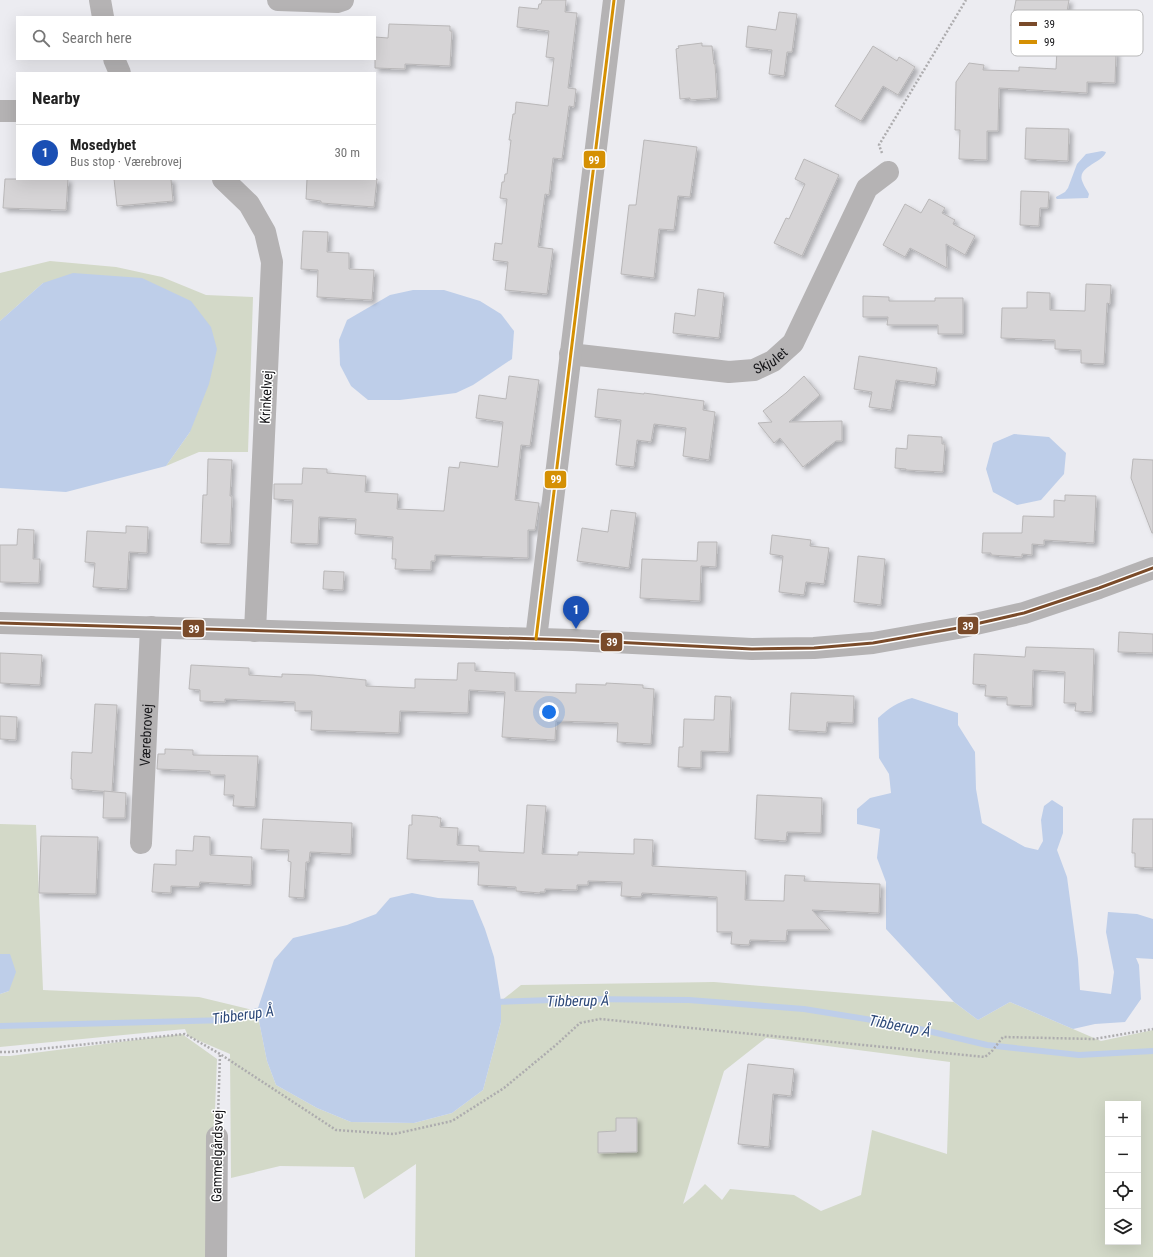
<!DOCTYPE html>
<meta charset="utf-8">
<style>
:root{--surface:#fff;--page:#f6f6f6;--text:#222;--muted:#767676;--line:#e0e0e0;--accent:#606063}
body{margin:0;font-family:"Roboto Condensed",sans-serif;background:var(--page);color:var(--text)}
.controls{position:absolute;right:12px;bottom:12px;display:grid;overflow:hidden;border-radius:0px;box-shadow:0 4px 16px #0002}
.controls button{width:36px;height:36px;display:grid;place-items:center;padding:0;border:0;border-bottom:1px solid var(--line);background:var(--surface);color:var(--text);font:20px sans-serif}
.you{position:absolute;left:549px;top:712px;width:14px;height:14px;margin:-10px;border:3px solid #fff;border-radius:50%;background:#1a73e8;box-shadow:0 0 0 6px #1a73e833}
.badge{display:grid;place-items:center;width:26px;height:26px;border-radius:50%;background:var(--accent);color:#fff;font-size:13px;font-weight:700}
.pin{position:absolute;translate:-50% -33px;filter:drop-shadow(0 1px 2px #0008)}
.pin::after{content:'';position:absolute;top:21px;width:14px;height:12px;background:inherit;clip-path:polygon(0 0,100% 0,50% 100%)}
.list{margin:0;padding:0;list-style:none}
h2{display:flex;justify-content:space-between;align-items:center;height:52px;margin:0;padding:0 16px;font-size:17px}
h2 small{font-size:13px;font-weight:400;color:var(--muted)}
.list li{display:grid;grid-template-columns:26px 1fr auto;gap:12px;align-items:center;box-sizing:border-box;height:56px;padding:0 16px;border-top:1px solid var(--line)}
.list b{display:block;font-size:15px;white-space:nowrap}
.list p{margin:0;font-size:13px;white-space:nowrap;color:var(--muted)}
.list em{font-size:13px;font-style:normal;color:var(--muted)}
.icon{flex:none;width:22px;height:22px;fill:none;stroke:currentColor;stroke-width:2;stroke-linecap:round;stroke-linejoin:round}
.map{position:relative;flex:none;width:1153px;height:1257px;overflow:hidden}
.search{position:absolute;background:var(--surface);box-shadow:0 4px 16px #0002;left:16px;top:16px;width:360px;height:44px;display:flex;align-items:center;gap:10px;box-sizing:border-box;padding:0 14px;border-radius:0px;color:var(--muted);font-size:15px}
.panel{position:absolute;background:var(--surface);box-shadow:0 4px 16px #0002;left:16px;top:72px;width:360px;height:108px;border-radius:0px}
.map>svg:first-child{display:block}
</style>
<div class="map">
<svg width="1153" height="1257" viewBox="0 0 1153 1257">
<defs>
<filter id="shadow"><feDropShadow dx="3.5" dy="3.5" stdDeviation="2" flood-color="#0004"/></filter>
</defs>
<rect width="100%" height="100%" fill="#ececf1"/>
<!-- green -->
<g fill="#d3d9c8" fill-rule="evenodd">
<path d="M50,261L116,267L162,277L206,295L253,297L248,452H199L166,466L190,432L43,283L0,321V273Z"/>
<path d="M0,824L36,825L43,990L199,997L257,1011L267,1061L276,1085L317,1108L351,1122L414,1123L452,1113L483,1090L501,1022V1001L521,985L714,982L954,1002L978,1020L1010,1002L1101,1041L1153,1030V1257H415L416,1164L364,1199L354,1167L280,1166L231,1178L230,1054L188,1036L185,1029L0,1047V994L9,991L10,954H0ZM766,1038L950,1062L947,1154L872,1130L861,1195L821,1211L794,1195L730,1189L722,1200L705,1184L693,1196L683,1204L724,1071ZM1108,1104H1138V1242H1108Z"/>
<path d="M182,1034L217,1059L211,1212L206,1257H0V1056H10Z"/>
</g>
<!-- water -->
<g fill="#becee9">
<path d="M1102,151L1106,152C1102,164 1075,166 1083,183C1084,186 1087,190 1089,194L1088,198L1057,199L1056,198V197L1065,192L1068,188L1077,164L1086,154Z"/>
<path d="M73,273L142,278L191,301L211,327L217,349L209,384L190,432L166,466L66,492L0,488V321L43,283Z"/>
<path d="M413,290H444L480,301L501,314L514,331L512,359L473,385L456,393L400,400H368L351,386L340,365L339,340L347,320L390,295Z"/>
<path d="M1014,434L1049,437L1066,453L1064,474L1041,500L1017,505L993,492L986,469L993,443Z"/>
<path d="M912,698L958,713V725L975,752L976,789L982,823L1025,847L1038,850L1043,841L1041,820L1044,806L1052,800L1063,807V833L1057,850L1067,877L1078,959L1080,990L1111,994L1114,972L1106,932L1108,912L1137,914L1153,919V959L1136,958L1139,965L1141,999L1125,1022L1095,1024L1073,1029L1010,1002L978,1020L954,1002L886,929V882L877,858L880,829L857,824V809L870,798L891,793L889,774L879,758L878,718C889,708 898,702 912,698Z"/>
<path d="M412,893L438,898L473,900L485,929L494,957L501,1001V1022L483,1090L452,1113L414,1123L351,1122L317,1108L276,1085L267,1061L257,1011L274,960L293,938L347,925L376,914L390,898Z"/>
<path d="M0,954H10L16,972L9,991L0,994Z"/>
</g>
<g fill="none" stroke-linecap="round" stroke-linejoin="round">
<!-- stream -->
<g stroke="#becee9" stroke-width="6">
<path d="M493,1002L581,999L689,1000L804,1009L903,1025L987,1045L1079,1055L1153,1051"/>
<path d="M0,1026L228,1020L257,1011L264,1010"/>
</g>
</g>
<!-- building -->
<g fill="#d6d4d6" stroke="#b9b7b8" filter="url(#shadow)">
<path d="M542,0H566L565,12L577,13L568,88L576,89L574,107L569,106L562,159L553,158L549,195L545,194L538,247L553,249L547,294L505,290L508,262L493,260L495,243L502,244L507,199L500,198L502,182H504L505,174H507L511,140H509L513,114H515L516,102L548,106L554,58L546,57L549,31L517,27L519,7L538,9L539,4H541Z"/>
<path d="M1016,0H1069L1063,35L1011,26Z"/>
<path d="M779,12L797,14L792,52H787L784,76L769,74L772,50L746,47L748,26L776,30Z"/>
<path d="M389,24L450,26V31H452L450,66L405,64V69L375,68V37L388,38Z"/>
<path d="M702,43V46H712L714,64H715L717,98L690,100V98L680,99L676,49L679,48L678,46Z"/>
<path d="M873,46L897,61L899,57L915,67L898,95L883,86L861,121L835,106Z"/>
<path d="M1057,49L1116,52L1115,83L1087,82V93L999,88L998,131H987V160L959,159L960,130H955L956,82L969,63L984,65L983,70L1019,71V67L1056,69Z"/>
<path d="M1026,128L1069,129L1068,161L1025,159Z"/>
<path d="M644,140L697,147L690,197L678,196L674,230L659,229L654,278L621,274L629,205H636Z"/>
<path d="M804,159L839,175L802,256L774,243L786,218L789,219L805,184L795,179Z"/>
<path d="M5,179H68L66,210L3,208Z"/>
<path d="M114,179H171L173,201L117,206Z"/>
<path d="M307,179H377L374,207L321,203V201L306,199Z"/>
<path d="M1021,191L1049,192L1048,208H1040L1039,226L1020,225Z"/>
<path d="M929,199L945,208L942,213L955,220L953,224L975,236L965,255L946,244L947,268L910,248L905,257L883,245L905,204L921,213Z"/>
<path d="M303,231L328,232L327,252L349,253V269L374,270L372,300L317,297L318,270L301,269Z"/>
<path d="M1086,284L1111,285L1110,304L1107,303L1104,364L1081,363V350L1055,349V340L1001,338L1002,308H1027V292L1050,293V310L1085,311Z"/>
<path d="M698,289L724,293L719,338L673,333L675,313L695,316Z"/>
<path d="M863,296L889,297V301H935V298H963V334H938V325H887L888,317H863Z"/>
<path d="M859,356L937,368L935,385L896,380L891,410L869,407L872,392L854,389Z"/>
<path d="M509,376L539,380L530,446L521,445L515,500L539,503L535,530H528V558L435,555V561H431V570L395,569L396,559H392L393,537L355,534L356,519L319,517L318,544L291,543L293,500L274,499V484H302L303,468L327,469V473L366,476L365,492L398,494L397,509L444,511L449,467L459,468L460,462L498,467L503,422L476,418L479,395L506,399Z"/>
<path d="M804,376L820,395L789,422L842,421V441H836L803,467L780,438L774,443L758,423L772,422L763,411L786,393Z"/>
<path d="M598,389L644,394V393L704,401L703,410L715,412L709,460L683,456L686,428L654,424L651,442L637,440L634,467L616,465L621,420L595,417Z"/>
<path d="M908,435L942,437V444H945L943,472L906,470V469L895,468L896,448L907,449Z"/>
<path d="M208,459L232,460L230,496H232L230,544L201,543L203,495H207Z"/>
<path d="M1133,459L1153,460V533H1152L1131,478Z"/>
<path d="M1065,495L1096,496L1094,543L1044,540V545L1032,544V555L1022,554V557L991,555V553H982L983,533H1022L1023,516L1054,517V500L1065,501Z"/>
<path d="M611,510L636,513L629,568L577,561L582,528L608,532Z"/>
<path d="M126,526L148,527L147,553L129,552L127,589L93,587L95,563L85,562L87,531L126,533Z"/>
<path d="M18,529L34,530L33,559H40L39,583L0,582V545H17Z"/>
<path d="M772,535L811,540L810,546L829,548L824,584L806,582L804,595L779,592L783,556L770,554Z"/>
<path d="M698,542H717L716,567L701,566L700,601L640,598L642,559L697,561Z"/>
<path d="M858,556L885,559L881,605L854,602Z"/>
<path d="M324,571L344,572L343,590L323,589Z"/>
<path d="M1119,632L1153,634V653L1118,652Z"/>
<path d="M1026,647L1094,649L1092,712L1075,711L1076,703H1064L1065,672L1033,670L1032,706L1007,705V697L985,696L986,685L973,684L974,654L1025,657Z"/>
<path d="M0,653L42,655L40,685L0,683Z"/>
<path d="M458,663H475V671L515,673V691L576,693V684L606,685V683L643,685V688L654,689L651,744L617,742L618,723L588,722L556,721L555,740L502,737L505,692L469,690L468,713L400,711L399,733L311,730L312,711H295V702L225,699V702L200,701V690L189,689L191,665L249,668V675L282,677V674L313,675L366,680V686L415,688V679L457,680Z"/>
<path d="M791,693L854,696L853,723L827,722L826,732L789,730Z"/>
<path d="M715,696L731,697L729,752L701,751V768L678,767L679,747H683L684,719L714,720Z"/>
<path d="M95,704L117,705L112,792L72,789V779H71L72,752L92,753Z"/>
<path d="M0,716L17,717L16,740L0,739Z"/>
<path d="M165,749L193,750V755L258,756L255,807L233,806L234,795H224L225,775H210V771L157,769L158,754H165Z"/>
<path d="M104,791L126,793L125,818H103Z"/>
<path d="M757,795L822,798L821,833L787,832L786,841L755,839Z"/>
<path d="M527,805L546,806L542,854L578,855V852L634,854V839L653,840L652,866L746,871L745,900L784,901L785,875L805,876L804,881L880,884L879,913L812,910L830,930H787L786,941L750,940L749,945L731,944L732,932H717V897L642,893L641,897L621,896L622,882L588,881V885H577V890L545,889V892H540V893L516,891V887L478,885L479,862L407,859L409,825H412V815L438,817V818H441L440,827L458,828L457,845L479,846V851L524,853Z"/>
<path d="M263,819L352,823L351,854L310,852L309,862H306L304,898L289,897L291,862L288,861L289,850L261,849Z"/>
<path d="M1133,819H1153V868L1135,867V853H1132Z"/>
<path d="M41,836L98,837L96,894L39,893Z"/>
<path d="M194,836L210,837V855L252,857L251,885L200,882L199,887L171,886V893L152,892L154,864L176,865V850L193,851Z"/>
<path d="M748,1064L794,1069L791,1096L773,1094L769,1147L738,1144Z"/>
<path d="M616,1118H637V1152L598,1153V1132L616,1131Z"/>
</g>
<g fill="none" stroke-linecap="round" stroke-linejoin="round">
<!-- path -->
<g stroke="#adacae" stroke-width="2.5" stroke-dasharray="2 2" stroke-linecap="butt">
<path d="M882,153L879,145L966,0"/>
<path d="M0,1052H10L185,1034L220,1054L336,1130L394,1134L452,1121L504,1088L556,1045L580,1023L600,1019L985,1057L992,1051L1003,1037L1094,1039L1153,1029"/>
<path d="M218,1117L220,1054"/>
</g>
<!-- minor -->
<g stroke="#b5b3b4" stroke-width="22">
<path d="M100,0L103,17"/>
<path d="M278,0L337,2L343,0"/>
<path d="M114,59L120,73"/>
<path d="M0,111H17"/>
<path d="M223,179L249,204L265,232L272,262L255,631"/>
<path id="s1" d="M570,354L729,372L754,370L773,361L793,343L867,188L888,172"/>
<path d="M0,623L573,640L752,649L814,648L873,643L958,628L1024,613L1099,588L1153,568"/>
<path d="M536,639L614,0"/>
<path id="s2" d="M141,843L151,627"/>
<path d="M216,1257L217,1137"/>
</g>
<!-- bus-1 casing -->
<g stroke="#fff" stroke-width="6">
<path id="bus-1" d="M0,623L573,640L752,649L814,648L873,643L958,628L1024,613L1099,588L1153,568"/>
</g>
<!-- bus-2 casing -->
<g stroke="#fff" stroke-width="6">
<path id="bus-2" d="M536,639L614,0"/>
</g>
<!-- bus-1 -->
<use href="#bus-1" stroke="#7a4b2a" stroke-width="3"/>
<!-- bus-2 -->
<use href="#bus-2" stroke="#d59003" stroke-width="3"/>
</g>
<g text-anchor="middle" stroke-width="3" stroke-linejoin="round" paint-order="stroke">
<!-- street labels -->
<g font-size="14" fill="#141417" stroke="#fff">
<text dy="5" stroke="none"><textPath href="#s1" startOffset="204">Skjulet</textPath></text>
<text transform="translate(266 397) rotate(-87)" y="5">Krinkelvej</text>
<text dy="5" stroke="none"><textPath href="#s2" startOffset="108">Værebrovej</textPath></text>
<text transform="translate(217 1156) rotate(-89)" y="5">Gammelgårdsvej</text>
</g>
<!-- water labels -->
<g font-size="15" font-style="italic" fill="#2d4979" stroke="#fff">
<text transform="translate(578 1001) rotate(-1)" y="5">Tibberup Å</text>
<text transform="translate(243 1015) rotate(-8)" y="5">Tibberup Å</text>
<text transform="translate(900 1026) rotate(11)" y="5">Tibberup Å</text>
</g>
</g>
<!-- legend -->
<rect x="1011" y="10" width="132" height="46" rx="6" fill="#fff" stroke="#b8b8b9" stroke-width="1"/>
<rect x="1019" y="22" width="18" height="4" fill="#7a4b2a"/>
<rect x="1019" y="40" width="18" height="4" fill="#d59003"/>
<g font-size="11" fill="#141417">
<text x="1044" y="28">39</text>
<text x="1044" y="46">99</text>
</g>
<g stroke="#fff" stroke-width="1.5">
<rect x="583" y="150" width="23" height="19" rx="4" fill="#d59003"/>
<rect x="544" y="470" width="23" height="19" rx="4" fill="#d59003"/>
<rect x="957" y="616" width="22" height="19" rx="4" fill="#7a4b2a"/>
<rect x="182" y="619" width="23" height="19" rx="4" fill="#7a4b2a"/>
<rect x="600" y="632" width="23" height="20" rx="4" fill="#7a4b2a"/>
</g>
<g font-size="11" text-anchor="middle" font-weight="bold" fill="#fff">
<text x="594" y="164">99</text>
<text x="556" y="483">99</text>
<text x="968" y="630">39</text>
<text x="194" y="633">39</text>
<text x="612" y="646">39</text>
</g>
</svg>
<div class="controls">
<button>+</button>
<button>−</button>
<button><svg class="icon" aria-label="locate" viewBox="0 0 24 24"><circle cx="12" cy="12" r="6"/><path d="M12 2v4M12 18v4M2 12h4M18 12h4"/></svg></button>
<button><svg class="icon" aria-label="layers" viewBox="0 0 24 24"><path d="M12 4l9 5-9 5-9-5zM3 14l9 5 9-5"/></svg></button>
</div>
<div class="you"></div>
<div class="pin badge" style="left:576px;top:629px;background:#1a4fb4">1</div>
<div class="search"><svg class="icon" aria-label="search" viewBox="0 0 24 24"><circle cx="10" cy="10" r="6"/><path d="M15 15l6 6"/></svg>Search here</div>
<section class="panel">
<h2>Nearby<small></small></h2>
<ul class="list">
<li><span class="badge" style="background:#1a4fb4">1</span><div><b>Mosedybet</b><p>Bus stop · Værebrovej</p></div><em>30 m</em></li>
</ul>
</section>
</div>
